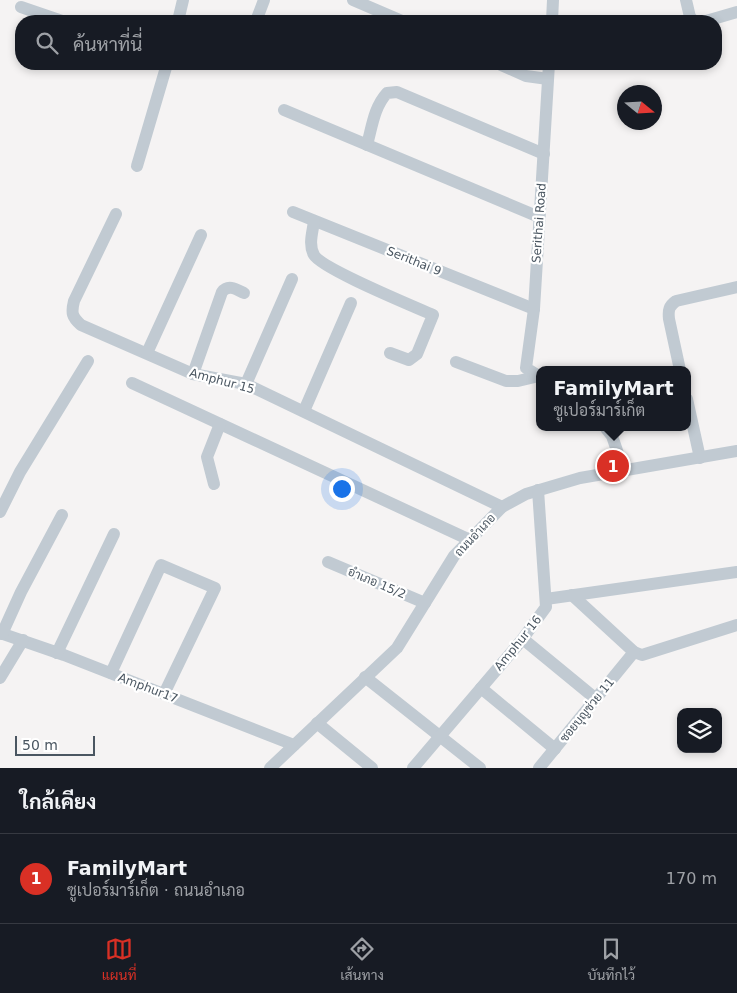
<!DOCTYPE html>
<html lang="th">
<meta charset="utf-8">
<style>
:root{--surface:#171b24;--page:#242831;--text:#f1f3f6;--muted:#9ea1a6;--line:#363941;--accent:#d93025}
body{margin:0;font-family:"DejaVu Sans",Sarabun,sans-serif;background:var(--page);color:var(--text)}
.controls{position:absolute;right:15px;bottom:15px;display:grid;overflow:hidden;border-radius:10px;box-shadow:0 2px 8px #0003}
.controls button{width:45px;height:45px;display:grid;place-items:center;padding:0;border:0;border-bottom:1px solid var(--line);background:var(--surface);color:var(--text);font:25px sans-serif}
.compass{position:absolute;left:617px;top:85px;width:45px;height:45px;border-radius:50%;background:var(--surface);box-shadow:0 2px 8px #0003;rotate:108deg}
.scale{position:absolute;left:15px;bottom:12px;width:80px;box-sizing:border-box;padding-left:5px;border:2px solid #4a5661;border-top:0;font-size:14px;line-height:18px;white-space:nowrap;color:#4a5661;-webkit-text-stroke:4px #fff;paint-order:stroke}
.you{position:absolute;left:341px;top:488px;width:18px;height:18px;margin:-12px;border:4px solid #fff;border-radius:50%;background:#1a73e8;box-shadow:0 0 0 8px #1a73e833}
.badge{display:grid;place-items:center;width:32px;height:32px;border-radius:50%;background:var(--accent);color:#fff;font-size:16px;font-weight:700}
.pin{position:absolute;translate:-50% -50%;border:2px solid #fff;box-shadow:0 1px 5px #0006}
.popup{position:absolute;left:536px;top:366px;width:155px;height:65px;box-sizing:border-box;display:grid;place-content:center;border-radius:10px;background:var(--surface);filter:drop-shadow(0 1px 4px #0005);font-size:16px;white-space:nowrap;color:var(--muted)}
.popup b{font-size:19px;color:var(--text)}
.popup::after{content:'';position:absolute;left:50%;top:100%;margin-left:-10px;border:10px solid transparent;border-top-color:var(--surface)}
.list{margin:0;padding:0;list-style:none}
h2{display:flex;justify-content:space-between;align-items:center;height:65px;margin:0;padding:0 20px;font-size:21px}
h2 small{font-size:16px;font-weight:400;color:var(--muted)}
.list li{display:grid;grid-template-columns:32px 1fr auto;gap:15px;align-items:center;box-sizing:border-box;height:90px;padding:0 20px;border-top:1px solid var(--line)}
.list b{display:block;font-size:19px;white-space:nowrap}
.list p{margin:0;font-size:16px;white-space:nowrap;color:var(--muted)}
.list em{font-size:16px;font-style:normal;color:var(--muted)}
.icon{flex:none;width:28px;height:28px;fill:none;stroke:currentColor;stroke-width:2;stroke-linecap:round;stroke-linejoin:round}
.map{position:relative;flex:none;width:737px;height:768px;overflow:hidden}
.search{position:absolute;background:var(--surface);box-shadow:0 2px 8px #0003;left:15px;right:15px;top:15px;height:55px;display:flex;align-items:center;gap:12px;box-sizing:border-box;padding:0 18px;border-radius:20px;color:var(--muted);font-size:19px}
.sheet{height:155px;background:var(--surface)}
nav{display:flex;justify-content:space-around;align-items:center;box-sizing:border-box;height:70px;border-top:1px solid var(--line);background:var(--surface);font-size:14px;color:var(--muted)}
nav a{display:grid;justify-items:center;gap:2px}
nav .on{color:var(--accent)}
.map>svg:first-child{display:block}
</style>
<div class="map">
<svg width="737" height="768" viewBox="0 0 737 768">
<rect width="100%" height="100%" fill="#f5f3f3"/>
<g fill="none" stroke-linecap="round" stroke-linejoin="round">
<!-- minor -->
<g stroke="#c1cad2" stroke-width="12">
<path d="M353,0L402,21"/>
<path d="M686,0L690,17L694,21H704"/>
<path d="M21,7L62,21"/>
<path d="M178,21L183,0"/>
<path d="M256,21L264,0"/>
<path d="M552,21L553,0"/>
<path d="M706,21L737,12"/>
<path d="M499,64L526,76L548,79"/>
<path d="M284,110L539,217"/>
<path d="M367,145C372,127 374,107 387,93L397,92L544,154"/>
<path d="M137,166L167,64"/>
<path d="M293,212L534,309"/>
<path d="M116,214L74,301C71,313 72,317 81,325L193,374L246,384L502,507"/>
<path d="M314,221C313,231 308,244 314,255C322,269 413,306 433,315L417,354L409,360L390,353"/>
<path d="M147,353L201,235"/>
<path d="M456,362L506,381H518L539,376"/>
<path d="M680,370L669,319C668,310 669,306 676,301L737,287"/>
<path d="M193,374L222,292C228,284 236,289 244,293"/>
<path d="M539,376L526,368L534,309L549,64"/>
<path d="M132,383L470,540"/>
<path d="M246,384L292,279"/>
<path d="M687,399L700,458"/>
<path d="M304,411L351,303"/>
<path d="M605,427L612,436L624,471"/>
<path d="M214,484L207,457L220,424"/>
<path d="M0,512L20,472L88,361"/>
<path d="M328,562L425,603"/>
<path d="M572,595L634,652L642,655L737,625"/>
<path d="M546,599L737,572"/>
<path d="M0,633L64,655L294,745"/>
<path d="M2,634L21,592L62,515"/>
<path d="M523,639L596,699"/>
<path d="M57,653L114,534"/>
<path d="M111,673L161,565L215,588L164,694"/>
<path d="M365,677L480,768"/>
<path d="M0,678L23,640"/>
<path d="M481,688L555,749"/>
<path d="M317,723L372,768"/>
<path d="M270,768L397,648L454,556L502,507L526,494L580,478L737,451"/>
<path d="M413,768L521,641L546,607L538,490"/>
<path d="M539,768L634,652"/>
</g>
</g>
<g text-anchor="middle" stroke-width="4.5" stroke-linejoin="round" paint-order="stroke">
<!-- street labels -->
<g font-size="12" fill="#4a5661" stroke="#fff">
<text transform="translate(539 223) rotate(-86)" y="4">Serithai Road</text>
<text transform="translate(414 261) rotate(22)" y="4">Serithai 9</text>
<text transform="translate(222 381) rotate(15)" y="4">Amphur 15</text>
<text transform="translate(475 535) rotate(-47)" y="4">ถนนอำเภอ</text>
<text transform="translate(377 583) rotate(23)" y="4">อำเภอ 15/2</text>
<text transform="translate(518 643) rotate(-51)" y="4">Amphur 16</text>
<text transform="translate(148 688) rotate(21)" y="4">Amphur17</text>
<text transform="translate(587 710) rotate(-51)" y="4">ซอยบุญช่วย 11</text>
</g>
</g>
</svg>
<div class="controls">
<button><svg class="icon" aria-label="layers" viewBox="0 0 24 24"><path d="M12 4l9 5-9 5-9-5zM3 14l9 5 9-5"/></svg></button>
</div>
<svg class="compass" viewBox="-18 -18 36 36"><path d="M0-13l5 13h-10z" fill="#e53935"/><path d="M0 13l5-13h-10z" fill="#9ea1a6"/></svg>
<div class="scale">50 m</div>
<div class="you"></div>
<div class="pin badge" style="left:613px;top:466px">1</div>
<div class="popup"><b>FamilyMart</b>ซูเปอร์มาร์เก็ต</div>
<div class="search"><svg class="icon" aria-label="search" viewBox="0 0 24 24"><circle cx="10" cy="10" r="6"/><path d="M15 15l6 6"/></svg>ค้นหาที่นี่</div>
</div>
<section class="sheet">
<h2>ใกล้เคียง<small></small></h2>
<ul class="list">
<li><span class="badge">1</span><div><b>FamilyMart</b><p>ซูเปอร์มาร์เก็ต · ถนนอำเภอ</p></div><em>170 m</em></li>
</ul>
</section>
<nav>
<a class="on"><svg class="icon" aria-label="map" viewBox="0 0 24 24"><path d="M3 6l6-2 6 2 6-2v14l-6 2-6-2-6 2zM9 4v14M15 6v14"/></svg>แผนที่</a>
<a><svg class="icon" aria-label="directions" viewBox="0 0 24 24"><path d="M12 3l9 9-9 9-9-9zM9 14v-3h6M13 9l2 2-2 2"/></svg>เส้นทาง</a>
<a><svg class="icon" aria-label="saved" viewBox="0 0 24 24"><path d="M7 4h10v16l-5-4-5 4z"/></svg>บันทึกไว้</a>
</nav>
